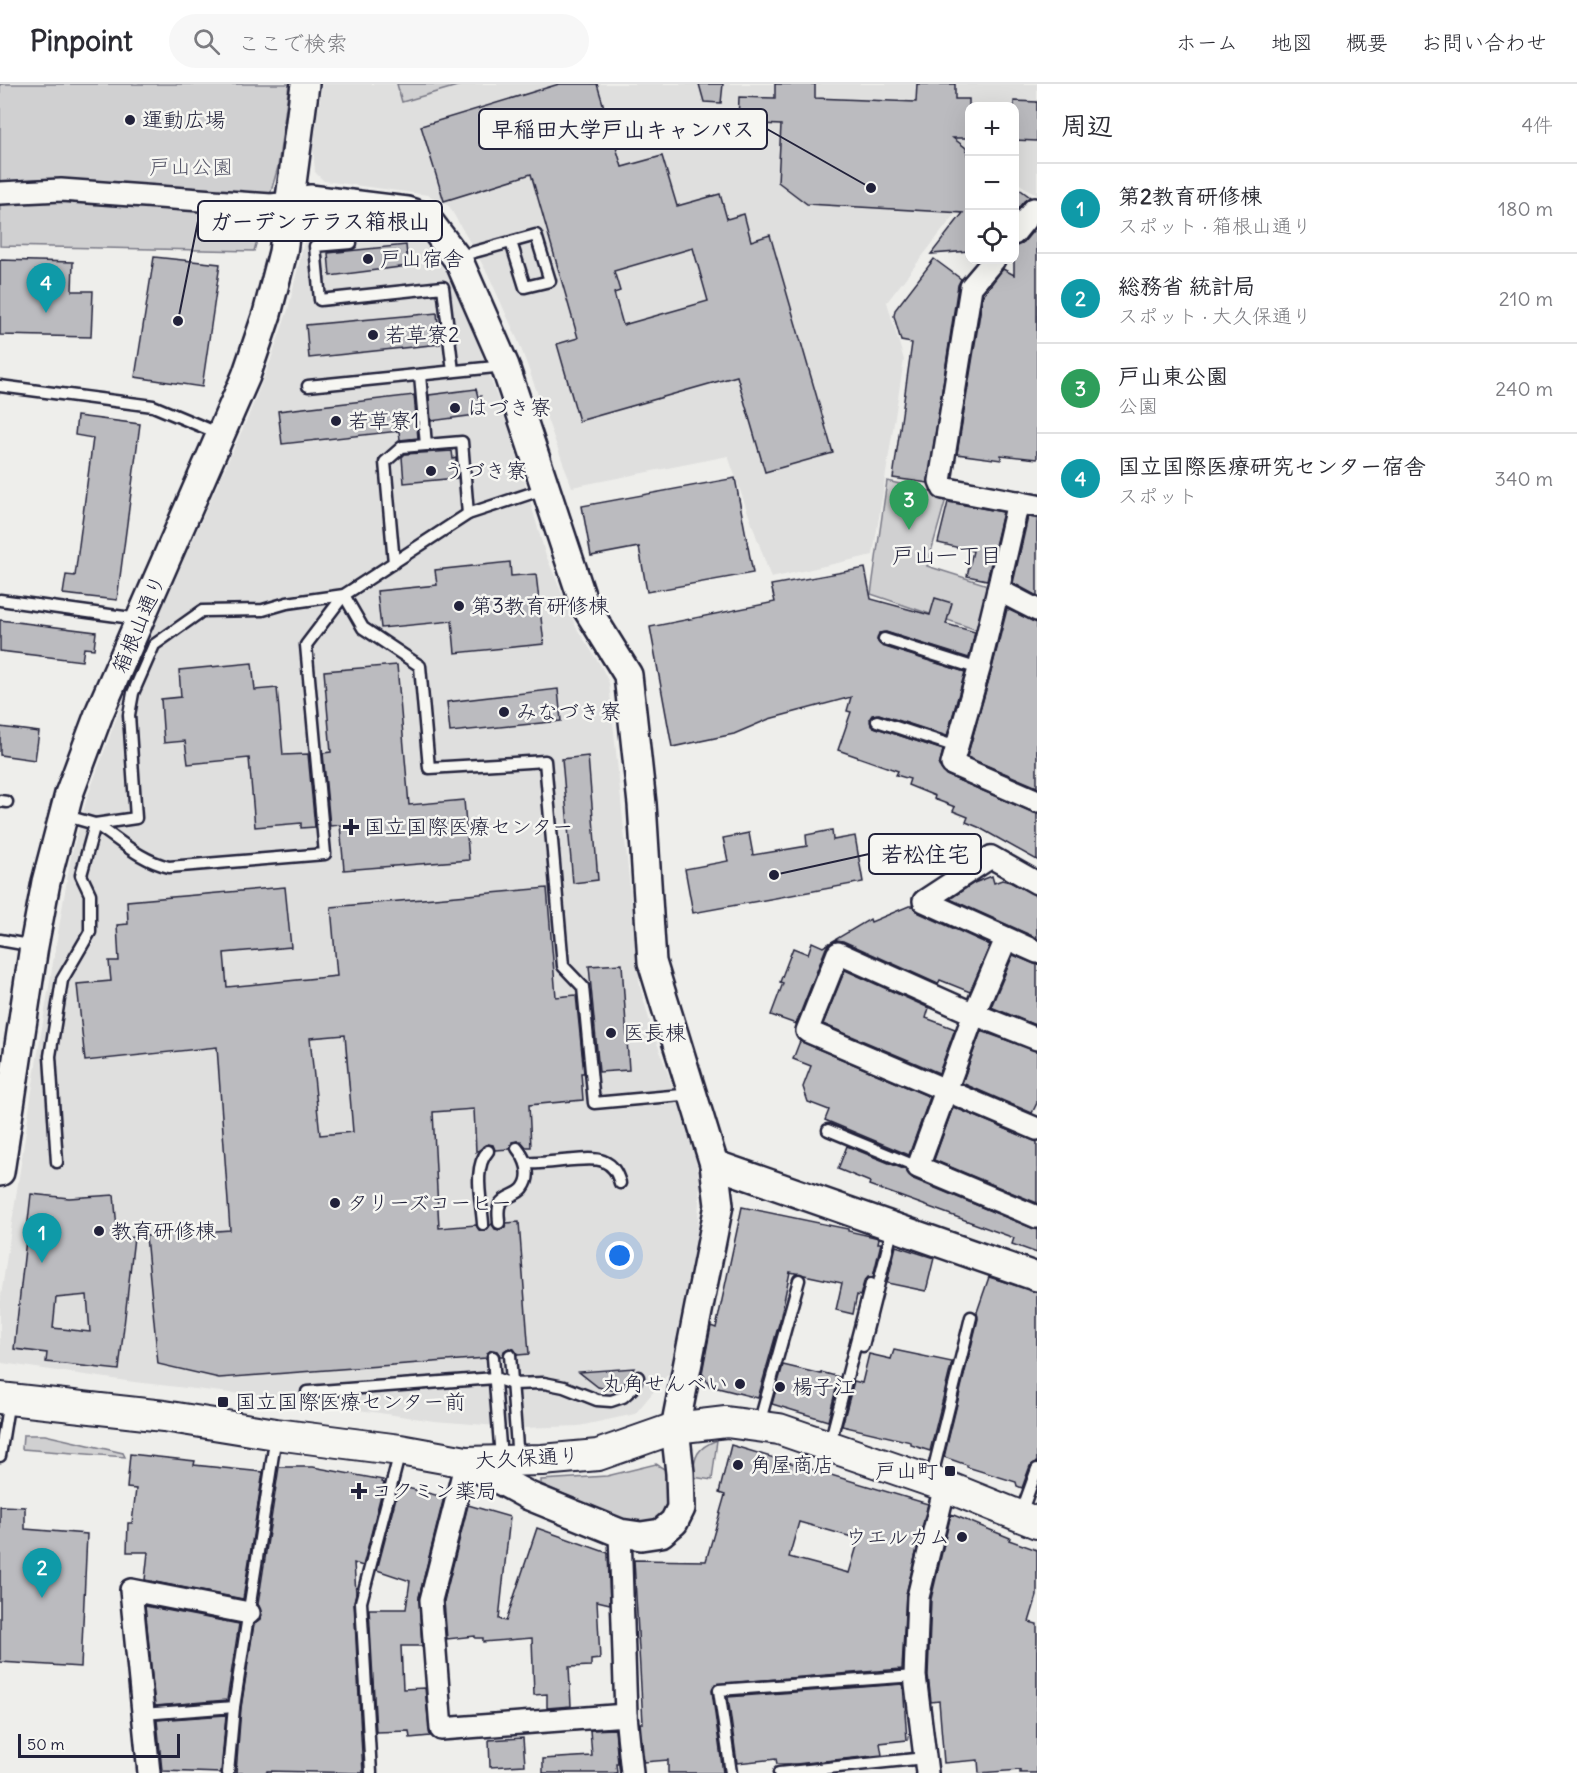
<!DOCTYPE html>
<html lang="ja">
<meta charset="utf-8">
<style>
:root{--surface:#fff;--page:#f7f7f7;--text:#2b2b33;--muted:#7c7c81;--line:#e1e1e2;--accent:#22223b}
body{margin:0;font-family:Delius,"Klee One",sans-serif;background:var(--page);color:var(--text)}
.controls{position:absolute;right:18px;top:18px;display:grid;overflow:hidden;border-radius:12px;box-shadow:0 6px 24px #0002}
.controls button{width:54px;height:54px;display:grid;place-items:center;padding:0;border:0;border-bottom:2px solid var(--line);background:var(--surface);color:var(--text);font:30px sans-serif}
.scale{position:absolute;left:18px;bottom:15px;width:162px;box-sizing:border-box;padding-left:6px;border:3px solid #22223b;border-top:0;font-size:16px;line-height:21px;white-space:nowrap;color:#22223b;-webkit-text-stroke:4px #f6f6f2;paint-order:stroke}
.you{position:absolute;left:620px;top:1172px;width:21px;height:21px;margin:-15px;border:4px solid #fff;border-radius:50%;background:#1a73e8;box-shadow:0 0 0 9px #1a73e833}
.badge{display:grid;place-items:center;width:39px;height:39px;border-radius:50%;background:var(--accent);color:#fff;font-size:20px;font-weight:700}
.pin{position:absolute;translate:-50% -50px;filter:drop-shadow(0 2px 3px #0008)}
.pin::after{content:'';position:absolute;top:32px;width:21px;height:18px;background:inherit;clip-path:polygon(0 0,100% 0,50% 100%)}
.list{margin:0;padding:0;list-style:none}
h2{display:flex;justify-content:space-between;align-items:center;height:78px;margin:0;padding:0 24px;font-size:26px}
h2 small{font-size:20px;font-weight:400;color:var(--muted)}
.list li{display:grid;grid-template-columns:39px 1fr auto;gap:18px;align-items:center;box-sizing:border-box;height:90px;padding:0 24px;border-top:2px solid var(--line)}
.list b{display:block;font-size:22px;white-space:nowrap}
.list p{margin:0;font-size:20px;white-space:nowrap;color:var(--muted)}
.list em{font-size:20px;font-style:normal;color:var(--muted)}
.icon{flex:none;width:33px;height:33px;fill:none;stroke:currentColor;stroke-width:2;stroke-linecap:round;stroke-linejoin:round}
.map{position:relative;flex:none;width:1037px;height:1689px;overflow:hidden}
header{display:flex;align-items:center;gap:36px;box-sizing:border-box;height:84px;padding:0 30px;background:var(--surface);border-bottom:2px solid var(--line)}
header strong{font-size:28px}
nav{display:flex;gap:33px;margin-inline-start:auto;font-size:21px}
.search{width:420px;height:54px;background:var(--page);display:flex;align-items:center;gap:15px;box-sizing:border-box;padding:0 21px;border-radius:33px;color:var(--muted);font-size:22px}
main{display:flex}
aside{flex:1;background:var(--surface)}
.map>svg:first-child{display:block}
</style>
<header>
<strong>Pinpoint</strong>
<div class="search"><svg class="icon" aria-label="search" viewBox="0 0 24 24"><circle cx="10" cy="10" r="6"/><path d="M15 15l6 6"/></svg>ここで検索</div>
<nav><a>ホーム</a><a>地図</a><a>概要</a><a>お問い合わせ</a></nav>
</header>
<main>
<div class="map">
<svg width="1037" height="1689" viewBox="0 0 1037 1689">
<rect width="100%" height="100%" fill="#eeeeeb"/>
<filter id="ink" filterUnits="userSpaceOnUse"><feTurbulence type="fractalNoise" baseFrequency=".0167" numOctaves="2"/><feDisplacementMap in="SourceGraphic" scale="12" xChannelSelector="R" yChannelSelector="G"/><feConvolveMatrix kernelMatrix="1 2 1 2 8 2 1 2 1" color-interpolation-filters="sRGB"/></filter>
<g filter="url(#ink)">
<!-- built -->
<g fill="#dfdfde">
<path d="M322,0H1037V111L1015,97L1014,22H969V112L887,218L904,276L873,471L771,494L728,372L572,403L519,259L488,190L449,122L428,111L324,97L315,88L313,63Z"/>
<path d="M316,141L416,151L427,161L445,187L464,221L513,357L545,469L576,543L601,582L609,599L640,903L651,942L694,1063L700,1100L697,1154L669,1289L635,1330L579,1342L523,1344L434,1337L291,1316L134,1298L2,1279L0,1275V1218L37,974L71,772L87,714L134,586L248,333L270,278L288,226L305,154Z"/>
</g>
<!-- green -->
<g fill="#d0d0d1" stroke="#797986" stroke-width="1.5">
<path d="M0,0H289L278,83L254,167L0,162Z"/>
<path d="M397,0H464L402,18Z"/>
<path d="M887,397L947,411L927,482L994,503L983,548L871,510Z"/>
<path d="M23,1351H45L123,1369L125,1373L22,1365Z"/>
<path d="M717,1356L712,1396L693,1393C694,1371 697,1364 717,1356Z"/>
<path d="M656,1380L669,1388L668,1425L657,1437L638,1438L613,1432L541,1400V1396L607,1392Z"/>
</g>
<!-- building -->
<g fill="#bbbbbf" stroke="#22223b" stroke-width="1.5" fill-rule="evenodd">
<path d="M559,0H597L622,83L662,72L677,122L720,110L727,135L744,130L751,157L770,151L833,369L765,388L737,292L579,337L557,260L578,254L531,90L444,117L421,42ZM693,164L708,217L623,241L614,209L620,207L614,187Z"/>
<path d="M699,0H723L721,19L704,18Z"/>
<path d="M775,0H815V14L916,18L917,0H955V15H969V54H953L966,64L969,79V167L931,170L963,129L807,120L778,98L781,41L738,39L739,13L775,14Z"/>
<path d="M1014,17L1037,18V57L1014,56Z"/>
<path d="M1014,101L1030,113L1024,117L1014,129Z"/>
<path d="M1037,142V375L1001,371V376L957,370L983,211L1003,185L1014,191V162L1024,158Z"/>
<path d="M406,161L408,182L330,192L328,169Z"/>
<path d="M154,173L220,180L202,303L135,293Z"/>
<path d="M934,175L961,195L958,201L928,399L893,394L912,259L901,257L894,232L895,226Z"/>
<path d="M0,176L73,178L72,207H93L91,253L0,251Z"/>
<path d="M437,229L440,260L309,274L306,241Z"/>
<path d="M476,305L478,313L481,312L483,330L431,337L429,311Z"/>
<path d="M414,311L418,354L400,356L399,347L282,360L278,327Z"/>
<path d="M77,332L140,340L117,516L63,510L66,491L75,492L93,354L75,351Z"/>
<path d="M452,367L453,375L456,374L457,394L404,399L402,373L405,370Z"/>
<path d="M735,394L753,489L647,508L639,463L591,472L582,422Z"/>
<path d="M948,418L1003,428L987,496L967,492L973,467L938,459Z"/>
<path d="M1028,433L1037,434V512L1013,499Z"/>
<path d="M510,478L511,492L536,490L544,560L455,569L452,537L381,544L377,507L437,501L435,486Z"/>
<path d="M865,484L871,515L930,531L935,514L952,519L946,540L975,548L969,574L886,548L879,549L877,556L882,562L965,588L947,652L879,630L872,631L870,634L871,642L943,666L939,682L946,691L1037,730V776L978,743L966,738L968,733L953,727L955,723L934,715L935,712L908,701L910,695L896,691L898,687L838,666L851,628L847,627L851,613L769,635L734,650L672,663L650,543L775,518L771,501Z"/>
<path d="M1007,525L1037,539V703L967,673L991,588Z"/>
<path d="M0,536L96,548L94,565L84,564L82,577L0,567Z"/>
<path d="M252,579L255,606L277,604L283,671L308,670L315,743L301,744V739L255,743L249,674L188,680L185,657L164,659L161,615L181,613L179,586Z"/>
<path d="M397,581L409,721L464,716L469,776L344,786L340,741L330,742L323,669L331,668L324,587Z"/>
<path d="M558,605L561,637L450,648L447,618Z"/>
<path d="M0,643L39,648L35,676L0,671Z"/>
<path d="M588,672L598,796L573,799L562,675Z"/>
<path d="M832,746L833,756L855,752L863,798L693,829L685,785L728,777L723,754L749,749L753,771L807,762L806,751Z"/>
<path d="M992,792L994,799L1002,796L1010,798L1037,812V854L950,815L974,799Z"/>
<path d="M285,803L291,863L224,869L227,903L337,892L331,823L547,804L556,913L576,911L584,989H581L583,1016L529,1021L531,1063H526L521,1057H517L512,1058L510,1065L495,1066L493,1061L488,1060L476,1068L474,1025L433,1028L439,1144L476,1141L479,1146L484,1147L492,1140L495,1145L500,1146L505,1143L506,1139L519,1138L529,1270L518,1271L514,1265L509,1264L504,1267L503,1272H500L497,1267L492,1266L487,1269L486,1274L219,1294L158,1280L146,1152L230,1146L217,963L85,977L77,900L111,897L109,877H119L117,841L128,840L127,817ZM345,951L353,1048L320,1051L310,954Z"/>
<path d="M909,822H913L919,829L990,861L970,908L940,896L938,900L843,857L836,856L830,859L826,864L796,940L771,931L783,899L780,898L793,864L808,870L812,858L823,863L870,835L871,838Z"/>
<path d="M1013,871L1037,881V937L1035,941L991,923Z"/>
<path d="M622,880L629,986L599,988L589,882Z"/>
<path d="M845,886L929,924L926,934L955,945L939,989L823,940Z"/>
<path d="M981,947L1037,967V1019L1032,1029L962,999Z"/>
<path d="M800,957L930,1013L909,1071L825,1036L829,1026L808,1018L803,1003L811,982L793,975Z"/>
<path d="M953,1023L1037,1058V1119L934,1076Z"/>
<path d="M847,1062L906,1086L913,1095L1037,1146V1169L1012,1160L1014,1154L869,1101L870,1098L838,1085Z"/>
<path d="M31,1110L69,1114L114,1111L118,1155L134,1153L119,1286L46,1278L47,1269L14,1265ZM87,1211L90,1248L53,1244L56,1214Z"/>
<path d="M742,1123L848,1145V1147L879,1154L878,1159H881L873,1193H868L864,1198L860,1212L857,1211L853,1230L836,1226L842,1199L790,1188L780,1236L758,1314L710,1302L702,1289L711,1242L716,1244Z"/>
<path d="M896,1162L934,1174L926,1207L887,1199Z"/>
<path d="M989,1193L1037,1208V1378L1030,1382L1022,1404L1017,1402L1016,1398L967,1383V1381L944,1373L978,1235L977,1228Z"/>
<path d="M894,1266L952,1278L930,1367L911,1361V1358L842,1342L854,1297L862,1299L869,1270L891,1275Z"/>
<path d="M783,1281L821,1290V1288L839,1293L828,1337L772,1320Z"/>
<path d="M634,1284L624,1300L618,1305L612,1306L598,1303L579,1288Z"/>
<path d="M731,1361L928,1420L906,1510L902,1585L715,1600L712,1607L723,1689H668V1676L644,1678L640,1639H643L634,1476L706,1477L725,1411L719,1409ZM799,1438L859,1455L849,1489L789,1473Z"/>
<path d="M130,1370L195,1377L194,1381L263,1388L243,1515L145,1496L148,1468H127L128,1439H132L136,1405L127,1404Z"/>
<path d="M279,1383H313L383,1396L382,1398L384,1399L363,1482L354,1479L356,1509L354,1518L363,1689L267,1687V1689H236L241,1624L254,1540L259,1537L262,1531L258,1520Z"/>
<path d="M399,1402L444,1413L419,1513L422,1562H401L403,1605L425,1604L430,1652L410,1654L409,1647L376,1648L369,1525H406L410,1497L377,1486Z"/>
<path d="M468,1421L510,1433L499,1535L506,1537L537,1444L608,1469L610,1520L597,1517L600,1575L591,1576V1582L569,1583L571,1622L547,1624V1610L534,1611L532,1554L483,1558V1554H475V1552L447,1555L444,1517Z"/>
<path d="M0,1422L25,1423V1445L87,1450L81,1583L0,1578Z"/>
<path d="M951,1430L1010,1454L1009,1456L1037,1466V1512L1029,1538L1037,1540V1689H1020V1686L979,1689L978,1676L944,1679L939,1617L931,1618L928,1591L931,1515Z"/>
<path d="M145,1522L239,1540L227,1616L155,1622Z"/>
<path d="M903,1600L907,1656L880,1659L882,1671L796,1680H777L776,1675L737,1679L728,1613Z"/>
<path d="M226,1631L221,1689L162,1687L157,1636Z"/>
<path d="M615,1645L618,1680H616L617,1689H543V1675L592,1672L590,1646Z"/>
<path d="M523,1654L525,1681L490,1683L489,1656Z"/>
</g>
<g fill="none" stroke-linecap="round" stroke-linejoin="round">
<!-- service casing -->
<g stroke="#22223b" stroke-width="15">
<g id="service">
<path d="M351,159L315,162L320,216L443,203L453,287"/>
<path d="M456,173L536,151L550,197L525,203L511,158"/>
<path d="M420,291L426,361"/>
<path d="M0,302L153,322L220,350"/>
<path d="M308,302L505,282"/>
<path d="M394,479L385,378L402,363L462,358L468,430"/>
<path d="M344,511L287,519L263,526L202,527L154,561L133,609L129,631L136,734L95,740C120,756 139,776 169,783L325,770L306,561L344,511L468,430L547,404"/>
<path d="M344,511L363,544L420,582L429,684L545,677L563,882L583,903L594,1019L693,1010"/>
<path d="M0,516L139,535"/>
<path d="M884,555L979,585"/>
<path d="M877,637L957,663"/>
<path d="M0,717L7,718"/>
<path d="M0,856L34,862"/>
<path d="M828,1046L918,1083"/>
<path d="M57,1078L50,972L62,896L90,848V810L81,791L95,740L63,731"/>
<path d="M526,1079C546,1081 589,1071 603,1077C613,1081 617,1089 620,1099"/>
<path d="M499,1139C499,1133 497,1126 500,1120C505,1111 517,1112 523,1104C533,1091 525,1074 517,1064"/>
<path d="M483,1140C482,1119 472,1084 488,1067"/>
<path d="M863,1262L893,1143"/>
<path d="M510,1271L518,1376"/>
<path d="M493,1273L501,1374"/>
<path d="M307,1308L495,1294L512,1300L544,1299L564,1303L597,1316L611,1317L623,1313L632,1305L638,1293"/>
<path d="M759,1340L799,1196"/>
<path d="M830,1359L871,1200"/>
<path d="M0,1372L9,1316"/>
<path d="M931,1396L971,1233"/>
<path d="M1020,1432L1037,1385"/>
<path d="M143,1630L234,1623"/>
<path d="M228,1689L234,1623L276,1351"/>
<path d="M371,1689L361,1518L400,1368"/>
<path d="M731,1689L719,1606L915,1592"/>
<path d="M779,1689L925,1674"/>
</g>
</g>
<!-- minor casing -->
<g stroke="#22223b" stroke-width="26">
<g id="minor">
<path d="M0,109L61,106L271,121L290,119"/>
<path d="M1014,150L1034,125L1037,127"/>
<path d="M994,176L971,203L940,397L943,404L1037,422"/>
<path d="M1018,418L998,506L1037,526"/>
<path d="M998,506L979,585L952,680L1037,717"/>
<path d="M1037,799L991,773L924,817L1037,868"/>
<path d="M1006,855L974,930L918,1083L1037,1133"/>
<path d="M1037,955L974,930L838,869L807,947L1037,1045"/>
<path d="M466,1378L431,1516L441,1645L626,1631"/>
<path d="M620,1449L626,1631L632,1689"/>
<path d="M149,1689L131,1506L249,1529"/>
<path d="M927,1689L915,1592L918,1513L945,1402"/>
</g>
</g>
<!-- tertiary casing -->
<g stroke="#22223b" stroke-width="32">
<g id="tertiary">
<path d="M290,119L310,115L407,127L423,132L428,136L459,177L505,282L584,520L628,591L642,720L652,878L714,1080L719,1121L675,1344L680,1389L681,1424L674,1438L661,1449L641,1452L620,1449L529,1412L466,1378"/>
<path d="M714,1080L1037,1193"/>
<path d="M0,1088L34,862L46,798L69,710L100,627L246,292L267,230L283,168L305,0"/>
</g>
</g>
<!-- secondary casing -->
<g stroke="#22223b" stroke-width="34">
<path id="secondary" d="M0,1314L164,1332L276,1350L400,1366L466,1378L542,1376L598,1371L675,1344L726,1338L779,1345L945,1402L1037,1439"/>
</g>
<!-- service -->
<use href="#service" stroke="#f6f6f2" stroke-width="10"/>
<!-- minor -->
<use href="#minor" stroke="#f6f6f2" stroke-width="21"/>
<!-- tertiary -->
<use href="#tertiary" stroke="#f6f6f2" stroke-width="27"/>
<!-- secondary -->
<use href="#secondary" stroke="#f6f6f2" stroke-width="30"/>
</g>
</g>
<!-- markers -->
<g fill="#22223b" stroke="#f6f6f2" stroke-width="2">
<circle cx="130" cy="36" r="6"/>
<circle cx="368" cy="175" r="6"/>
<circle cx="373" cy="251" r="6"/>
<circle cx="455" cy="324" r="6"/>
<circle cx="336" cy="337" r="6"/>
<circle cx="431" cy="387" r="6"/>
<circle cx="459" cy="522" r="6"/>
<circle cx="504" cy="628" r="6"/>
<path d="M348 734h6v6h6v6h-6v6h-6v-6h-6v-6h6z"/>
<circle cx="611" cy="949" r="6"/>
<circle cx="335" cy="1119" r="6"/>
<circle cx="99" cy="1147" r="6"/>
<circle cx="740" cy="1300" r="6"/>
<circle cx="780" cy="1303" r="6"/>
<rect x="217" y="1312" width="12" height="12" rx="3"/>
<circle cx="738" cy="1381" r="6"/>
<rect x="944" y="1381" width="12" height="12" rx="3"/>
<path d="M356 1398h6v6h6v6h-6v6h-6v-6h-6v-6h6z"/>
<circle cx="962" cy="1453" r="6"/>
</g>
<g text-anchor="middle" stroke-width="5" stroke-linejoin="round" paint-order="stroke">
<!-- poi labels -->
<g font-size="21" fill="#22223b" stroke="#f6f6f2" text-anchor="start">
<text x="142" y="43">運動広場</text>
<text x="380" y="182">戸山宿舎</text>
<text x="385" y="258">若草寮2</text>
<text x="467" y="331">はづき寮</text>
<text x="348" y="344">若草寮1</text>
<text x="443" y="394">うづき寮</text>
<text x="471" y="529">第3教育研修棟</text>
<text x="516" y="635">みなづき寮</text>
<text x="364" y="750">国立国際医療センター</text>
<text x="623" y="956">医長棟</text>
<text x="347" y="1126">タリーズコーヒー</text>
<text x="111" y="1154">教育研修棟</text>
<text x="728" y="1307" text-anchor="end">丸角せんべい</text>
<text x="792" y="1310">楊子江</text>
<text x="235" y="1325">国立国際医療センター前</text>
<text x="750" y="1388">角屋商店</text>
<text x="938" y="1394" text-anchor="end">戸山町</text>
<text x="371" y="1414">コクミン薬局</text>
<text x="950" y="1460" text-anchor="end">ウエルカム</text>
</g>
<!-- park labels -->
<g font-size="21" fill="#565668" stroke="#f6f6f2">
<text x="191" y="90">戸山公園</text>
</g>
<!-- street labels -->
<g font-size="21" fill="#22223b" stroke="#f6f6f2">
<text transform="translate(139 540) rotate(-67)" y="7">箱根山通り</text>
<text transform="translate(527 1374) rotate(-3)" y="7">大久保通り</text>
</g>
<!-- neighbourhood labels -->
<g font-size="22" fill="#22223b" stroke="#f6f6f2">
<text x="947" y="479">戸山一丁目</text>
</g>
</g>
<!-- callouts -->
<path fill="none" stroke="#22223b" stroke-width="2" d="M871 104L767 45M178 237L198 137M774 791L869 770"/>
<g fill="#22223b" stroke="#f6f6f2" stroke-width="2">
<circle cx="871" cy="104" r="6"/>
<circle cx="178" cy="237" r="6"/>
<circle cx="774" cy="791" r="6"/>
</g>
<g fill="#f6f6f2" stroke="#22223b" stroke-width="2">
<rect x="479" y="25" width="288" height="40" rx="6"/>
<rect x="198" y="117" width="244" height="40" rx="6"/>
<rect x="869" y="750" width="112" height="40" rx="6"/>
</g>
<g font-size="22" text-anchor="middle" font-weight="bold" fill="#22223b">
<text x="623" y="53">早稲田大学戸山キャンパス</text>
<text x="320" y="145">ガーデンテラス箱根山</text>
<text x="925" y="778">若松住宅</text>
</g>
</svg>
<div class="controls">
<button>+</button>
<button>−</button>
<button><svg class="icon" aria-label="locate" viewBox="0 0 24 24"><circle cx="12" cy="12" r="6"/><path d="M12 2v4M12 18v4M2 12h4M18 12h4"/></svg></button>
</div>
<div class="scale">50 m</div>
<div class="you"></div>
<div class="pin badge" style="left:42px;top:1179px;background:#0f9aa8">1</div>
<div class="pin badge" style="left:42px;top:1514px;background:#0f9aa8">2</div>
<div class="pin badge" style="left:909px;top:446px;background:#2e9e5b">3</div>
<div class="pin badge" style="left:46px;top:229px;background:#0f9aa8">4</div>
</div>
<aside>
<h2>周辺<small>4件</small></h2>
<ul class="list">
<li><span class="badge" style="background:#0f9aa8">1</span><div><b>第2教育研修棟</b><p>スポット · 箱根山通り</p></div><em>180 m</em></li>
<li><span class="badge" style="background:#0f9aa8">2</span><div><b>総務省 統計局</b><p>スポット · 大久保通り</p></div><em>210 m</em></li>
<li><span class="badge" style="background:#2e9e5b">3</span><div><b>戸山東公園</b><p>公園</p></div><em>240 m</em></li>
<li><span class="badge" style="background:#0f9aa8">4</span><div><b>国立国際医療研究センター宿舎</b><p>スポット</p></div><em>340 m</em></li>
</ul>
</aside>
</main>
